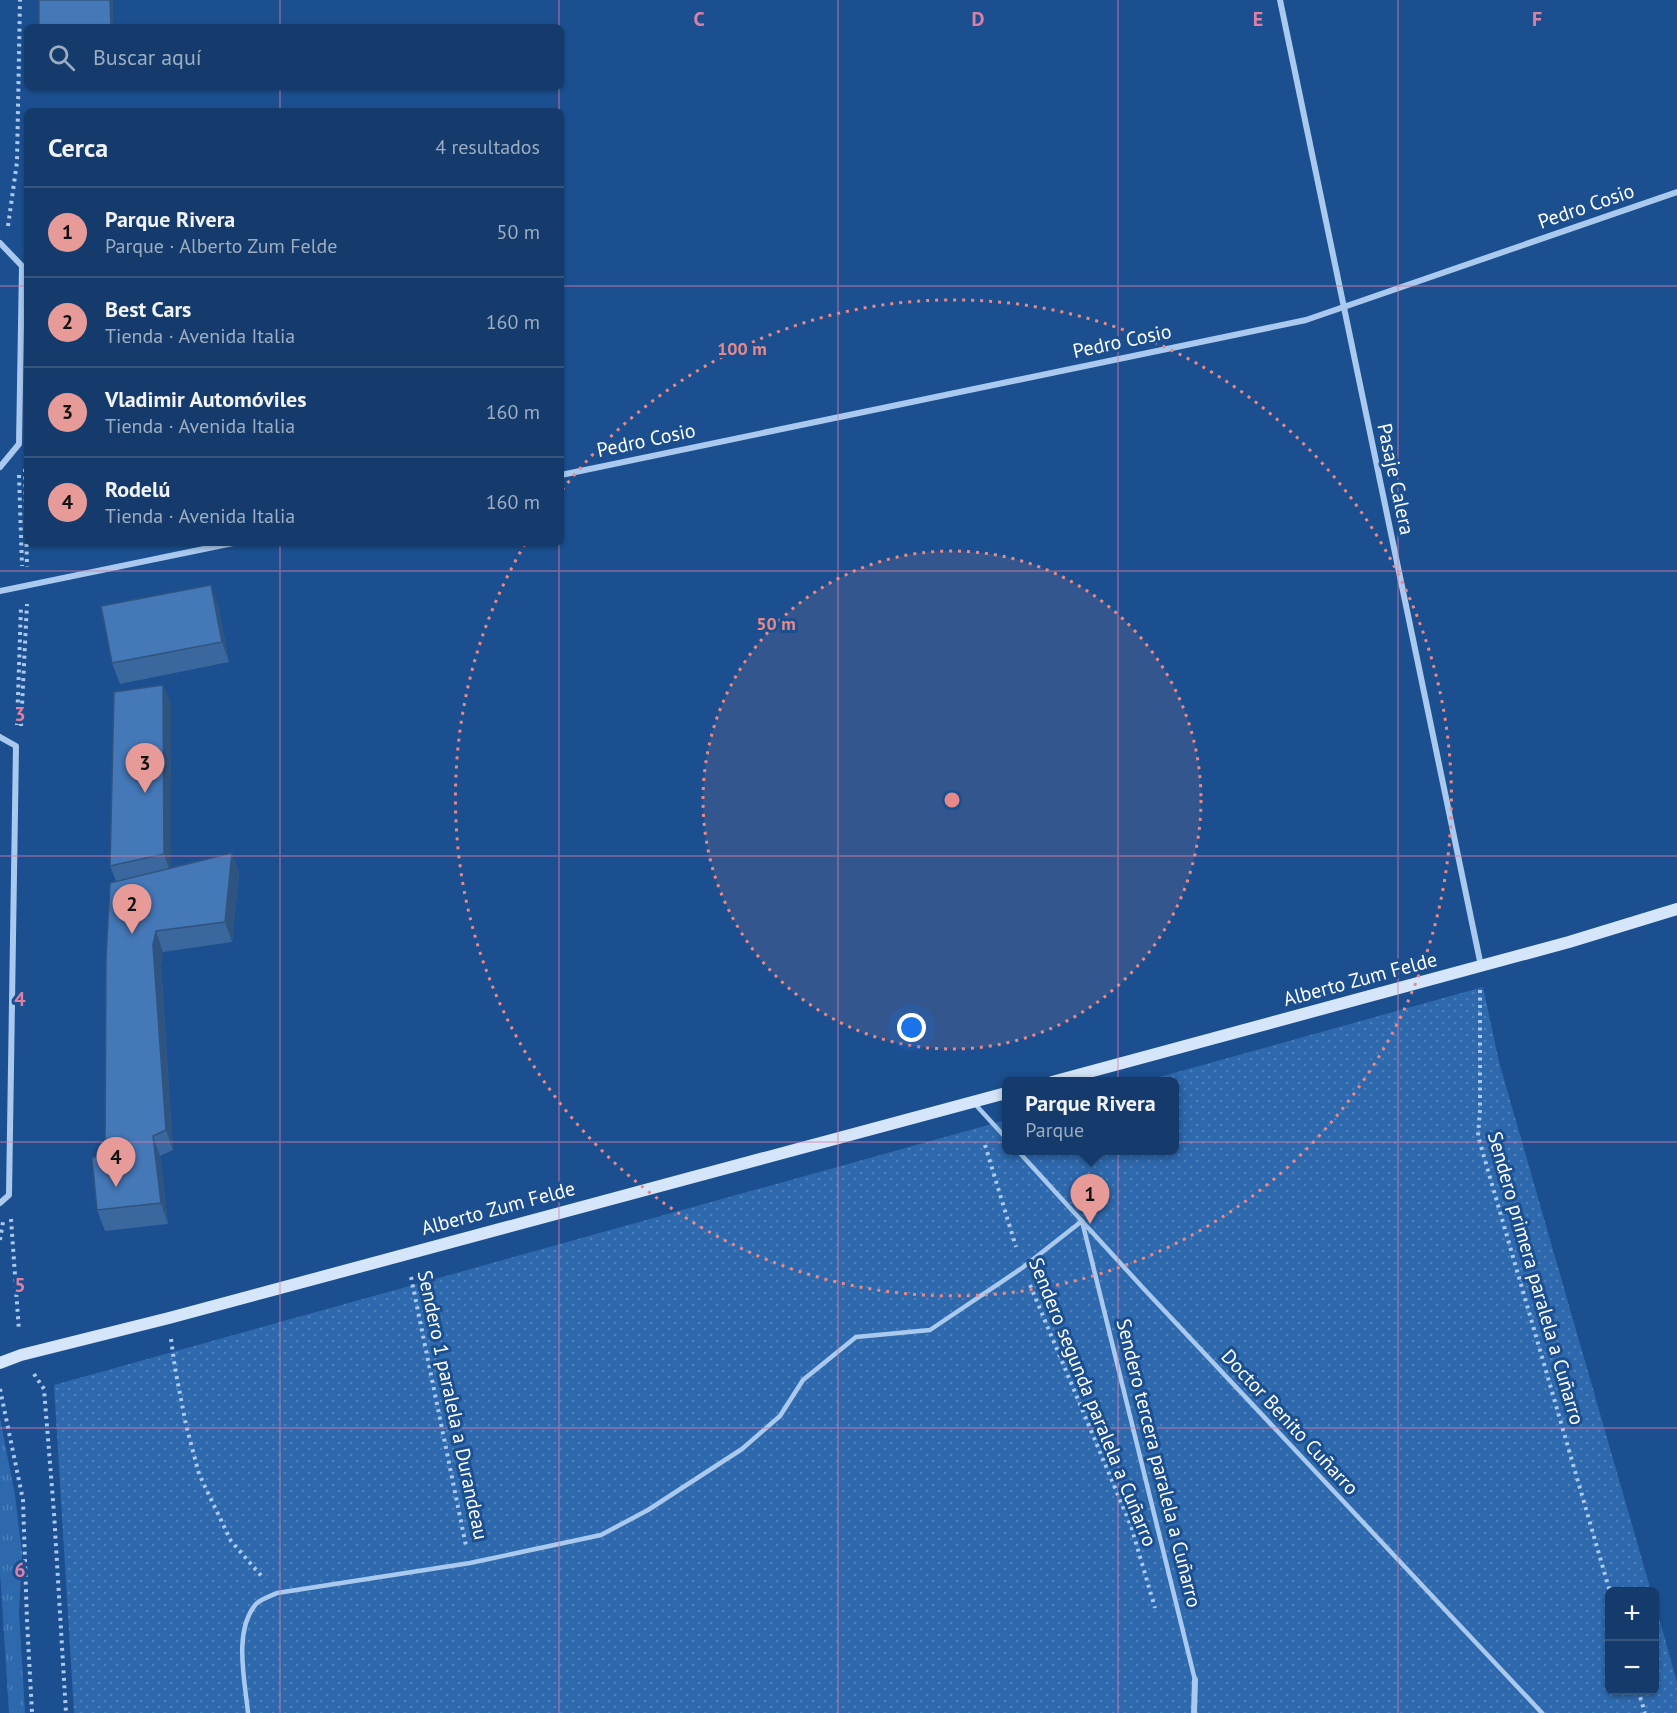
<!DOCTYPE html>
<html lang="es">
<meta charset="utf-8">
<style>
:root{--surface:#143b6b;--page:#1d4271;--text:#f1f3f6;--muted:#9dadc1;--line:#33557e;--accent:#e69b98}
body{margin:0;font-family:"PT Sans",sans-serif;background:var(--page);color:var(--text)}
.controls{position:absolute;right:18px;bottom:18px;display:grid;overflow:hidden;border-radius:9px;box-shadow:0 2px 4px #0004}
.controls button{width:54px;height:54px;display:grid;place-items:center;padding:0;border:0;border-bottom:2px solid var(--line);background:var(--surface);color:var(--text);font:30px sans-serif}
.you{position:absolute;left:912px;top:1028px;width:21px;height:21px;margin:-15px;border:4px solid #fff;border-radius:50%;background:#1a73e8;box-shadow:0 0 0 9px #1a73e833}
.badge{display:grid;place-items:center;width:39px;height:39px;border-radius:50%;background:var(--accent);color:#111;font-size:20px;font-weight:700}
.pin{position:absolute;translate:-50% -50px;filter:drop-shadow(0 2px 3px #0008)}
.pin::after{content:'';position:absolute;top:32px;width:21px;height:18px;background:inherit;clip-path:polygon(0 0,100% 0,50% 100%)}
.popup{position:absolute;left:1002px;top:1077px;width:177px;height:78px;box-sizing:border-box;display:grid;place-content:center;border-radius:9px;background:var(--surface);filter:drop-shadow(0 2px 4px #0005);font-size:20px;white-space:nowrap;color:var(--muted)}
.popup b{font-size:22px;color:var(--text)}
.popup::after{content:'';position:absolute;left:50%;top:100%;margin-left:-12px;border:12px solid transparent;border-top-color:var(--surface)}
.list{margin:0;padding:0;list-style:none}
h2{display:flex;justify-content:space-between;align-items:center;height:78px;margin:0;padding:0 24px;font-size:26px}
h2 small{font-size:20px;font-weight:400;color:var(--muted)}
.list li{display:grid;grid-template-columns:39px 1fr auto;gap:18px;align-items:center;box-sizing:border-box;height:90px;padding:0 24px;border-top:2px solid var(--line)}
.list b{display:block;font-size:22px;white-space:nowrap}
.list p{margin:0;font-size:20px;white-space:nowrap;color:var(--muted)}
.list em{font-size:20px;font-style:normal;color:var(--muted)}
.icon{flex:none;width:33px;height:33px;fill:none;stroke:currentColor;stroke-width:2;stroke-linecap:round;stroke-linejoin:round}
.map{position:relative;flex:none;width:1677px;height:1713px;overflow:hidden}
.search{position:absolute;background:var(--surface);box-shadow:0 2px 4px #0004;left:24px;top:24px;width:540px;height:66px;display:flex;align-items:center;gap:15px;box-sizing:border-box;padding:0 21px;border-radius:9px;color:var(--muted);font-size:22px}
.panel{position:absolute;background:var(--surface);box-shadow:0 2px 4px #0004;left:24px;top:108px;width:540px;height:438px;border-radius:9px}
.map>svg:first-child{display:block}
</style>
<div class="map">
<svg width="1677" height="1713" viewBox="0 0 1677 1713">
<defs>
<pattern id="grass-tufts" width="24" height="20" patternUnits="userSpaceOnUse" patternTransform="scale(1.5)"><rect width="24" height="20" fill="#2e69ad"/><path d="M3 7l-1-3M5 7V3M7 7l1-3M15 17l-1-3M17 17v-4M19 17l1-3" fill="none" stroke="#4d80b9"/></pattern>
<pattern id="park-dots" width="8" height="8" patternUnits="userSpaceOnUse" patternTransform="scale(1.5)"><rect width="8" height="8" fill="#2e69ad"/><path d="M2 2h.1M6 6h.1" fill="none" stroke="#4d80b9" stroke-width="1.8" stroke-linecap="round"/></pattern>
</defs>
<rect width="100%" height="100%" fill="#1b4f8f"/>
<!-- grass -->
<path fill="url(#grass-tufts)" d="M0,1418L15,1495L22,1553L19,1612L25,1713H9L0,1572Z"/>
<!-- park -->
<path fill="url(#park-dots)" d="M1483,987L1499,1062L1651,1591L1610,1592V1690H1654L1655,1604L1677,1682V1713H74L54,1385L1006,1120V1150H1174V1082L1145,1081Z"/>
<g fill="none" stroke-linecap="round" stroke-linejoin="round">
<!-- path -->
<g stroke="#a9c9ee" stroke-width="4" stroke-dasharray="3 4.5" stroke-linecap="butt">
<path d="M8,226L17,162L20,0"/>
<path d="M25,469L27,567"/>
<path d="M19,475L22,566"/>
<path d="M17,725L21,607"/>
<path d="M21,726L27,604"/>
<path d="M1480,990V1110L1478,1136L1610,1592"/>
<path d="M985,1145L1016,1247"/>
<path d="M11,1219L19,1331"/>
<path d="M0,1240L3,1222"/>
<path d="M411,1277L466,1546"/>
<path d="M1030,1285L1131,1526L1155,1608"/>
<path d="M171,1339L175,1368L186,1425L199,1474L231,1541L264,1579"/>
<path d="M34,1374L44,1389L54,1513L66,1713"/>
<path d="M0,1389L23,1500L27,1621L32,1713"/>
<path d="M1638,1690L1645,1713"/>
</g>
<!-- lane -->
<g stroke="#a9c9ee" stroke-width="4.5">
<path d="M974,1103L1006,1138"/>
<path d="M1017,1150L1144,1289L1542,1713"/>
<path d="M248,1713C245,1681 233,1631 256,1604C261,1599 271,1596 277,1593L470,1563L601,1535L648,1510L742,1449L780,1416L803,1380L856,1337L930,1330L1022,1268L1082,1221L1195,1680"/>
</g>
<!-- street -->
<g stroke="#a9c9ee" stroke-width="6">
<path d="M1280,0L1481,966"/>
<path d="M0,243L22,266L19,444L0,467"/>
<path d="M561,475L1306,320L1677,192"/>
<path d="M0,591L233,543"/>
<path d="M0,737L16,746L9,1195L0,1203"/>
<path d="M1194,1713L1195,1680"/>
</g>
<!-- secondary -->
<g stroke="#d6e6fa" stroke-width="12">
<path d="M1052,1082L1569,942L1677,909"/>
<path d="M0,1363L21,1355L169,1318L1006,1093"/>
</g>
</g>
<!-- wall -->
<g fill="#3a679d">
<path d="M218,605L229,662L120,684L112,663Z"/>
<path d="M163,685L171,705V867L232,853L239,873L232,942L163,952L161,965L173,1150L160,1156L168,1224L105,1231L97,1210L105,1152L116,881L110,866Z"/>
</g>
<!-- shaded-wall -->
<g fill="#305480">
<path d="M110,0H113V27H111Z"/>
<path d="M211,585L218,605L229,662L222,642Z"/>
<path d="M163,685L171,705V875L164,854Z"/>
<path d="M232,853L239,873L232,942L225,922Z"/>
<path d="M156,931L163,952L161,965L173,1150L166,1130L153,945Z"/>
<path d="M153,1136L160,1156L168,1224L161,1203Z"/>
</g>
<!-- building -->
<g fill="#4478b7" stroke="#305480" stroke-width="1.5">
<path d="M39,0H110L111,27H39Z"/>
<path d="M211,585L222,642L112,663L101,606Z"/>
<path d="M163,685L164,854L110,866L114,692Z"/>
<path d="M232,853L225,922L156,931L153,945L166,1130L153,1136L161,1203L97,1210L92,1158L105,1152L106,958L110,883Z"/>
</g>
<!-- grid -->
<path fill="none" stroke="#dd80a5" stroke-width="1.5" stroke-opacity="0.55" d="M280,0V27M559,0V27M838,0V1713M1118,0V1713M1398,0V1713M280,87V111M559,87V111M0,286H27M561,286H1677M280,543V1713M559,543V1713M0,571H1677M0,856H1677M0,1142H1677M0,1428H1677"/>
<!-- distance rings -->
<circle cx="952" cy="800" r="249" fill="#e88989" fill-opacity=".12"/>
<g fill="none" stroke="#e88989" stroke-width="3" stroke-dasharray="3 6">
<circle cx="952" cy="800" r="249"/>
<path d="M562 490A498 498 0 1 1 525 544"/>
</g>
<g text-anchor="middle" stroke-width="6" stroke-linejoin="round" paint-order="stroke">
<!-- street labels -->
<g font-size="20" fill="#fff" stroke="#1b4f8f">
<text transform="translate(1586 206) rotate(-19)" y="7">Pedro Cosio</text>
<text transform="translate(1122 341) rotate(-12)" y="7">Pedro Cosio</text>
<text transform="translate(646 440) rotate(-12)" y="7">Pedro Cosio</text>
<text transform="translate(1396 479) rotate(78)" y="7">Pasaje Calera</text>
<text transform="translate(1360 979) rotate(-15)" y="7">Alberto Zum Felde</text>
<text transform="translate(498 1208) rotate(-15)" y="7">Alberto Zum Felde</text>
<text transform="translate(1536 1278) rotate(74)" y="7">Sendero primera paralela a Cuñarro</text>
<text transform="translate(1093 1402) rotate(68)" y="7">Sendero segunda paralela a Cuñarro</text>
<text transform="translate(453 1405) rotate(78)" y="7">Sendero 1 paralela a Durandeau</text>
<text transform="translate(1290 1422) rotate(47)" y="7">Doctor Benito Cuñarro</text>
<text transform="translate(1159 1463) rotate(76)" y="7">Sendero tercera paralela a Cuñarro</text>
</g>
</g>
<g font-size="20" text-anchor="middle" font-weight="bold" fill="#dd80a5" stroke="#1b4f8f" stroke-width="6" stroke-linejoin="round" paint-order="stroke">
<text x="699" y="26">C</text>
<text x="978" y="26">D</text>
<text x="1258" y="26">E</text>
<text x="1537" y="26">F</text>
<text x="20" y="721">3</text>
<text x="20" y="1006">4</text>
<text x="20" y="1292">5</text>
<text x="20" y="1577">6</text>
</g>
<circle cx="952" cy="800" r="9" fill="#e88989" stroke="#1b4f8f" stroke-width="3"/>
<g font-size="18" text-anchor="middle" font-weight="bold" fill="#e88989" stroke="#1b4f8f" stroke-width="6" stroke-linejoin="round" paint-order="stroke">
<text x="742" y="355">100 m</text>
<text x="776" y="630">50 m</text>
</g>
</svg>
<div class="controls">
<button>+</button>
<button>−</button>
</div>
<div class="you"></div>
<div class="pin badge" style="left:1090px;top:1224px">1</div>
<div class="popup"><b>Parque Rivera</b>Parque</div>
<div class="pin badge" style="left:132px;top:934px">2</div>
<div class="pin badge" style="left:145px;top:793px">3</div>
<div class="pin badge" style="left:116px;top:1187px">4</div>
<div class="search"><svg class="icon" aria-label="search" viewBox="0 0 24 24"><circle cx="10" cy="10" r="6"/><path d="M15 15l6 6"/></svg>Buscar aquí</div>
<section class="panel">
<h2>Cerca<small>4 resultados</small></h2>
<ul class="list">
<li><span class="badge">1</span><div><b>Parque Rivera</b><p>Parque · Alberto Zum Felde</p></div><em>50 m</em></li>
<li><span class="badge">2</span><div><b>Best Cars</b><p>Tienda · Avenida Italia</p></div><em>160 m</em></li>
<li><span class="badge">3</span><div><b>Vladimir Automóviles</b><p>Tienda · Avenida Italia</p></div><em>160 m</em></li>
<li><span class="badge">4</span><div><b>Rodelú</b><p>Tienda · Avenida Italia</p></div><em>160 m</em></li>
</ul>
</section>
</div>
